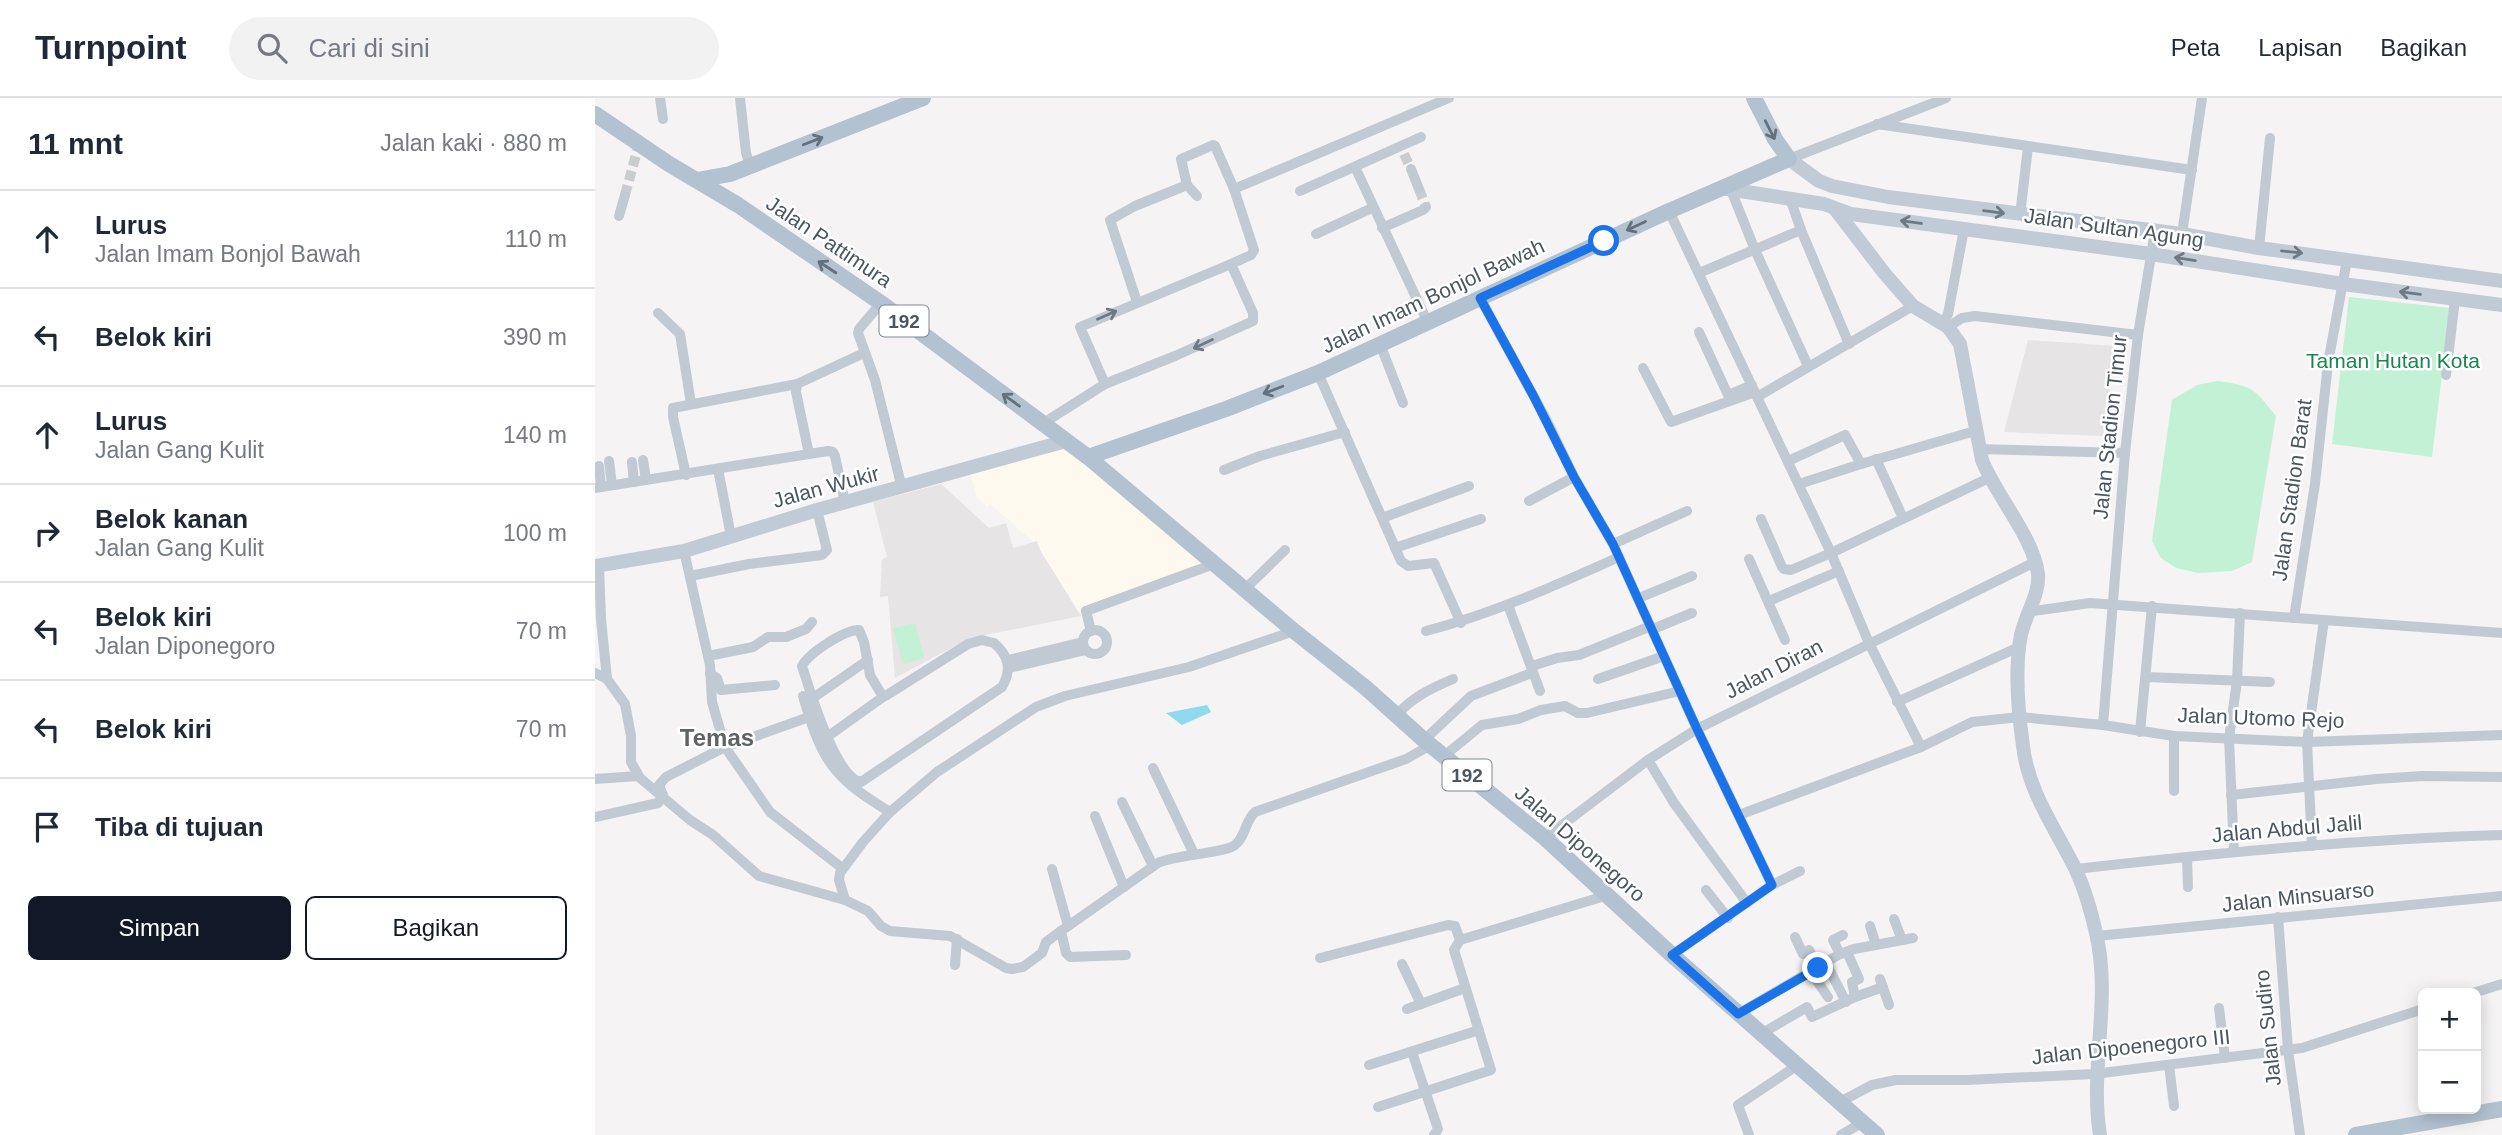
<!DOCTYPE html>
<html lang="id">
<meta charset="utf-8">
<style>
:root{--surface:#fff;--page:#f2f2f3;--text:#1f2937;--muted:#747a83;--line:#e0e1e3;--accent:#111827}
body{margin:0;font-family:Arial,sans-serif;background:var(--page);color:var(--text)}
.controls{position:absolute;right:21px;bottom:21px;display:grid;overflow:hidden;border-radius:10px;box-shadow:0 4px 18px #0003}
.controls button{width:63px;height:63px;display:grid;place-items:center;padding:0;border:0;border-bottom:2px solid var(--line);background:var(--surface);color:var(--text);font:35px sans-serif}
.stop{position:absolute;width:21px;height:21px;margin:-16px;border:5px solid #1a73e8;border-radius:50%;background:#fff}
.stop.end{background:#1a73e8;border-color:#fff;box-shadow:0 2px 7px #0008}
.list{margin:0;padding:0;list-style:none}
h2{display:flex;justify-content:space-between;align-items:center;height:91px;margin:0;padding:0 28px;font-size:30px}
h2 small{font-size:23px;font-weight:400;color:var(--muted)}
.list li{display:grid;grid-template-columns:46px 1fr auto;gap:21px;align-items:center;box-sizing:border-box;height:98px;padding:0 28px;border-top:2px solid var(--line)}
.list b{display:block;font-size:26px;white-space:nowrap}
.list p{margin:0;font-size:23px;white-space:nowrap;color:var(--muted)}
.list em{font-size:23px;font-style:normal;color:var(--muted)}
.actions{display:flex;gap:14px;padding:21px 28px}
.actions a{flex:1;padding:16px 0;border:2px solid var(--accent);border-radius:10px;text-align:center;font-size:24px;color:var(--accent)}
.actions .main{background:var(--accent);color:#fff}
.icon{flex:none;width:38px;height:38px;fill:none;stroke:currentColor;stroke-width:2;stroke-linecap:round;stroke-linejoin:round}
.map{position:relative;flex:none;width:1907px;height:1037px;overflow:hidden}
header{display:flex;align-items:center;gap:42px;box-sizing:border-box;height:98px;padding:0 35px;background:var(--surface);border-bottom:2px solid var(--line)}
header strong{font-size:33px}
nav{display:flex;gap:38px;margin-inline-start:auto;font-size:24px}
.search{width:490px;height:63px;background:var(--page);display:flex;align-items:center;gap:18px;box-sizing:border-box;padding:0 24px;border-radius:38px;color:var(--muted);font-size:26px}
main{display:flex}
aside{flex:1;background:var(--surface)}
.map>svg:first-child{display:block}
</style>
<header>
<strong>Turnpoint</strong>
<div class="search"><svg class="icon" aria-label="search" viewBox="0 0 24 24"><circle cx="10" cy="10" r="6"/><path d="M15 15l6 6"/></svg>Cari di sini</div>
<nav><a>Peta</a><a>Lapisan</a><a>Bagikan</a></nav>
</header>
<main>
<aside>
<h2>11 mnt<small>Jalan kaki · 880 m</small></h2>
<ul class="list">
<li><svg class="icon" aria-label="ahead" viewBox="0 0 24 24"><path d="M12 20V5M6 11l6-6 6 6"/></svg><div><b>Lurus</b><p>Jalan Imam Bonjol Bawah</p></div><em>110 m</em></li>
<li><svg class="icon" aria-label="left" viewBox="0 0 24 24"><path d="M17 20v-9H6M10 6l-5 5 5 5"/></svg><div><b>Belok kiri</b></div><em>390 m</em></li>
<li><svg class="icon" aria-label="ahead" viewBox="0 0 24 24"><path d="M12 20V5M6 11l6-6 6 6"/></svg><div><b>Lurus</b><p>Jalan Gang Kulit</p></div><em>140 m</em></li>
<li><svg class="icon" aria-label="right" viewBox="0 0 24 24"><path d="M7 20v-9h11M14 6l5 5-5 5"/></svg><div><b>Belok kanan</b><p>Jalan Gang Kulit</p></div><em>100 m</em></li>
<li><svg class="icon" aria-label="left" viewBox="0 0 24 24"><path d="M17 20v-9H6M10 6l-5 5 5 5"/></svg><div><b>Belok kiri</b><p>Jalan Diponegoro</p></div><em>70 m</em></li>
<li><svg class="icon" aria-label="left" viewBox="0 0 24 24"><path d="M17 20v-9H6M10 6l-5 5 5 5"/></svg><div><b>Belok kiri</b></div><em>70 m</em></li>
<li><svg class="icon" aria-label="arrive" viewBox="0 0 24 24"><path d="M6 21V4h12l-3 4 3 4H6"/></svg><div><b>Tiba di tujuan</b></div></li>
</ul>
<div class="actions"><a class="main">Simpan</a><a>Bagikan</a></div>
</aside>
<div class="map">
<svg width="1907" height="1037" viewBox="0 0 1907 1037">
<rect width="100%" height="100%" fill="#f5f3f3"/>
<!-- commercial -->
<path fill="#fdf9ef" d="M470,351L475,352L610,466L483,514L445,452L442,444H438L395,406L392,409L382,400L375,374Z"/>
<!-- education -->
<g fill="#e6e4e5">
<path d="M1433,242L1521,248L1508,338L1409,334Z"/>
<path d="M346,386L394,430L411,425L418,450L442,443L445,452L486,518L375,540L300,580L293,498L285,499L287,461L292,459L278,404Z"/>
</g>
<!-- green -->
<g fill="#c3f1d5">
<path d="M1754,199L1855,210L1837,359L1737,346Z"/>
<path d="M1623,283C1658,288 1659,290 1681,318L1657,464L1637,473L1603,475L1581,470L1566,460L1557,443L1577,302L1602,287Z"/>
<path d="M320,525L329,560L308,566L298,530Z"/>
</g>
<!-- water -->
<path fill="#90daee" d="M612,607L616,614L587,627L571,615Z"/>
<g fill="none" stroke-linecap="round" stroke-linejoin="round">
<!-- street-tunnel -->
<g stroke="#caccce" stroke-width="10" stroke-dasharray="10 5" stroke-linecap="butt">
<path d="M809,56L816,71"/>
<path d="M824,91L831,109"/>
<path d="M30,97L44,46"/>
</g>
<!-- street -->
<g stroke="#c1cad2" stroke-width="10">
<path d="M65,0L68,21"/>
<path d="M145,0L151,55L155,67"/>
<path d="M1282,26L1597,72"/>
<path d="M1194,61L1351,0"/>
<path d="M760,69L833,225"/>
<path d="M816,71L824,91"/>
<path d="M639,91L854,0"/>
<path d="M1136,92L1160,152L1213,268"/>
<path d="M705,93L826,39"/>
<path d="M1195,100L1206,132"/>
<path d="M1074,113L1236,455L1274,545L1326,649"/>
<path d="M1425,117L1433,49"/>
<path d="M24,118L30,97"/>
<path d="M787,130L828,112L831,109"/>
<path d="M721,136L777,110"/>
<path d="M1587,136L1607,0"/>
<path d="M1664,150L1675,40"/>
<path d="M1104,175L1206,132L1254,246"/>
<path d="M885,200L951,321L979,379L1018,446L1102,631L1177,787L1077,857"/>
<path d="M542,204L515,122L540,108L592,87L602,98"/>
<path d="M286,205L264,231L263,235L280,282L307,390"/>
<path d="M63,215L85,236L96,306"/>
<path d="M1348,225L1353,216L1369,131"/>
<path d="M1353,229L1367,220L1380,218L1543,237"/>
<path d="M1104,234L1133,297L1157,287"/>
<path d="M785,246L808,305"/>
<path d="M1048,270L1076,324L1160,294"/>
<path d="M723,275L806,463L813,468L839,465L866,525"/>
<path d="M1851,277L1860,201"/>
<path d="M202,286L201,294L214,356"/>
<path d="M510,286L485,229L636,166L656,157L659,152L639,91L620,48L618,47L586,61L592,87"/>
<path d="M1162,299L1318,208"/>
<path d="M447,326L510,286L580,258L658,223V215L636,166"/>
<path d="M1383,351L1530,355"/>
<path d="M1281,361L1308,420"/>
<path d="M48,362L51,382"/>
<path d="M14,363L17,387"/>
<path d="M1193,363L1250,337L1266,366"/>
<path d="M37,364L39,384"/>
<path d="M4,368L6,389"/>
<path d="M123,371L136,438"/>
<path d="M629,372L665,358L750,334"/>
<path d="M91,377L78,319V310L202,286L269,255"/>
<path d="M1204,386L1266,366L1380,333"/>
<path d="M0,390L233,353L238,354L240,358L250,405"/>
<path d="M934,403L979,379"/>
<path d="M787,420L874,388"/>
<path d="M1166,421L1187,469L1189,471L1196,472L1236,455L1394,380"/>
<path d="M1018,446L1092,413"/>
<path d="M800,450L886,421"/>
<path d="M89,453L115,567L117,604L130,649L175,714L247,770"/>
<path d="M1154,461L1190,542"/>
<path d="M4,468L6,521L12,581"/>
<path d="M95,478L154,466L227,457L232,452L222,412"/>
<path d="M650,491L690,452"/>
<path d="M1044,500L1097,478"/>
<path d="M1174,503L1244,473"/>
<path d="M913,507L945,593"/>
<path d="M1432,514L1495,505L1907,535"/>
<path d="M1699,520L1720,386L1733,265L1752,162"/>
<path d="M1058,531L1097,515"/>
<circle cx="500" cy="544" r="12"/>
<path d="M496,533L491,513L619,466"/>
<path d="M699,533L594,569L470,598L441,609L342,674L295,714L268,744L245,775L244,782L250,802L273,813L286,828L295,833L355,838L411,870L417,871L428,869L447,855L451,844L466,833L563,765C581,756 628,756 640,747C650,740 650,723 660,714L811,661L836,647"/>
<path d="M831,533C898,516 961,487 1024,459"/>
<path d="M113,558L158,549L173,539H191L211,531L217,524"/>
<path d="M413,562L488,544"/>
<path d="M937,568L962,560L984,557L1056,528"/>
<path d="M414,570L491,552"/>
<path d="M0,575L12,581L30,606L36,638V664L45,680L95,722L118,737L164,778L250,802"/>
<path d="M115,576L122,580L126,592L180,587"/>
<path d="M1551,579L1675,584"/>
<path d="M1003,581L1069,558"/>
<path d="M208,598C227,663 237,679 295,714"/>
<path d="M218,600L273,562"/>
<path d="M1302,604L1424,549"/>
<path d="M802,617C817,599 837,590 858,581"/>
<path d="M1508,627L1530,355L1543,237L1560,133"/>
<path d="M1545,634L1557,508"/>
<path d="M232,639L288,599L292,597L373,546L387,542L399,545C414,558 417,572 407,589L266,684C240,679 215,593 207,568C214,555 249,532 264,532L269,544L275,577L288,599"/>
<path d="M829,642L876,598L934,576"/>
<path d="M849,658L887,627L923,621L946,612L970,608L983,615H992L1085,593"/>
<path d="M1053,662L1079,705L1152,805"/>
<path d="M558,670L599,756"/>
<path d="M0,681L43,678"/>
<path d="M1579,693V638"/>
<path d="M68,697L64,687L71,679L130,649L214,619"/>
<path d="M1636,697L1781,681L1828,678L1907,679"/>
<path d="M527,704L558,768"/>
<path d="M1144,717L1326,649L1377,624L1425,619L1508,627L1579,638L1712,644L1907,637"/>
<path d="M500,718L529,789"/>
<path d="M0,719L63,705L68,698"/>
<path d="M950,740L1053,662L1102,631L1440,464"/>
<path d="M1717,748L1712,644L1729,522"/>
<path d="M1639,754L1634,640L1642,583L1645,515"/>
<path d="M1592,759L1593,789"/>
<path d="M457,771L473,828"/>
<path d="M1481,771C1623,755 1764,741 1907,737"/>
<path d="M1177,787L1205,773"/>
<path d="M1111,792L1133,820"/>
<path d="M1683,819L1693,952L1705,1037"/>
<path d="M1299,821L1307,842"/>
<path d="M1275,828L1281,847"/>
<path d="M466,833L471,855L475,859L531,857"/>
<path d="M1502,838L1907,798"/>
<path d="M1200,839L1208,856L1214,852L1223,870"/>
<path d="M1245,856L1238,842L1248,837"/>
<path d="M725,860L853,827L860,828L865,842"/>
<path d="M1231,865L1251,904"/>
<path d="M807,866L826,906L870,890"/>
<path d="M360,867L362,841"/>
<path d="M1216,874L1233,899"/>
<path d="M1285,881L1294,907"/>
<path d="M1878,895L1907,886"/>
<path d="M1260,899L1288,889"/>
<path d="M1624,910L1630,960"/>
<path d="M812,911L826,906"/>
<path d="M1143,916L1245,856L1259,851L1318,840"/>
<path d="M1166,936L1212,909L1217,919L1260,899L1257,884L1264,881L1252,854"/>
<path d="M817,954L843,1031L839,1037"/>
<path d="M774,967L884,932"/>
<path d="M1574,967L1579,1008"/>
<path d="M1245,1004L1277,987L1301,982H1371L1499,976L1707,950L1828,911"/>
<path d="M783,1009L896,972L859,852L865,842L1013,797"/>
<path d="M1154,1037L1143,1007L1203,967"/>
<path d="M1246,1037L1268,1024"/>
</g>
<!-- secondary -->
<g stroke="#c1cbd6" stroke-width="14">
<path d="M1194,61L1224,83L1237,88L1293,99L1587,136L1664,150L1907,183"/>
<path d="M1126,90L1229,106L1256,116L1556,156L1748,186L1907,207"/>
<path d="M1240,111L1290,176L1318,208L1353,229L1365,246L1387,362C1401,398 1439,440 1443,476C1445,496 1430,517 1426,537C1419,572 1423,613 1428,648C1433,693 1460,730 1480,770C1490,791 1496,813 1501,835C1517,902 1494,970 1505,1037"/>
<path d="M0,468L89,453L222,412L471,343"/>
</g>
<!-- primary -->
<g stroke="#b3c2d1" stroke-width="16">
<path d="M0,16L74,66L143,107L286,205L493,359L699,533L771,590L829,642L950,740L1077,857L1282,1037"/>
<path d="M102,82L135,76L328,0"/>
<path d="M493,359L631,311L723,275L1074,113L1194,61L1180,41L1159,0"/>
<path d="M1761,1037L1907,1011"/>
</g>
</g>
<!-- one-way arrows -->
<defs><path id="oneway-shaft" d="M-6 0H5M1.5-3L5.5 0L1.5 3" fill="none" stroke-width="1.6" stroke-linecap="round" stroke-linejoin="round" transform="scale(1.75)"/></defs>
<g stroke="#64717d">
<use href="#oneway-shaft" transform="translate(1175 32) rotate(63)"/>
<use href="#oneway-shaft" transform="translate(218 43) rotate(-21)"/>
<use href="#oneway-shaft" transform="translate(1041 128) rotate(155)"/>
<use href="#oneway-shaft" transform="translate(232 169) rotate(-147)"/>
<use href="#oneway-shaft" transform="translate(678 292) rotate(159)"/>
<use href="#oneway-shaft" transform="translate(416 302) rotate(-144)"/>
</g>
<g stroke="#6e7984">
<use href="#oneway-shaft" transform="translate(1399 114) rotate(7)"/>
<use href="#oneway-shaft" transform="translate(1316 124) rotate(-172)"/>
<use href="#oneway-shaft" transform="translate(1697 154) rotate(6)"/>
<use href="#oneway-shaft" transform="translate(1590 161) rotate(-171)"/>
<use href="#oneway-shaft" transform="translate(1815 195) rotate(-173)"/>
</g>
<g stroke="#6e7983">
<use href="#oneway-shaft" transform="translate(512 217) rotate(-24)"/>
<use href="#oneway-shaft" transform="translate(608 246) rotate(155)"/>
</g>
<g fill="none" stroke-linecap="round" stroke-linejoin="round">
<!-- route -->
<path stroke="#1a73e8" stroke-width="9" d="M1009,143L885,200L938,297L979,379L1018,446L1102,631L1177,787L1077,857L1143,916L1223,870"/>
</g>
<g text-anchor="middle" stroke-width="5" stroke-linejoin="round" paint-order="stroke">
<!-- shield labels -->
<g fill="#fff" stroke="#808990" stroke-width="2">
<rect x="284.5" y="207.5" width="49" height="31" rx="5"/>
<rect x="847.5" y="661.5" width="49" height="31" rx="5"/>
</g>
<g font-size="19" font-weight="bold" fill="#4a5661">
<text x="309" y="230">192</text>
<text x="872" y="684">192</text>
</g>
<!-- street labels -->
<g font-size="21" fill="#4a5661" stroke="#fff">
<text transform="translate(1519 130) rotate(8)" y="7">Jalan Sultan Agung</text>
<text transform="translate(234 144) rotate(34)" y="7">Jalan Pattimura</text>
<text transform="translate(838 198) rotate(-25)" y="7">Jalan Imam Bonjol Bawah</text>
<text transform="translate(1515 329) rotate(-84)" y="7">Jalan Stadion Timur</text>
<text transform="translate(231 389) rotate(-15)" y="7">Jalan Wukir</text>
<text transform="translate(1697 392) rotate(-82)" y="7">Jalan Stadion Barat</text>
<text transform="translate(1179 571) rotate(-27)" y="7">Jalan Diran</text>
<text transform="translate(1666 620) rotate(2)" y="7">Jalan Utomo Rejo</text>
<text transform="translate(1692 731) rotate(-5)" y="7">Jalan Abdul Jalil</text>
<text transform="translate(985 746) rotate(41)" y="7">Jalan Diponegoro</text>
<text transform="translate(1703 799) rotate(-6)" y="7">Jalan Minsuarso</text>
<text transform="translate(1673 930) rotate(-96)" y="7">Jalan Sudiro</text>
<text transform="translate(1536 949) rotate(-6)" y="7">Jalan Dipoenegoro III</text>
</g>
<!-- park labels -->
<g font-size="21" fill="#17864f" stroke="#fff">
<text x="1798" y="270">Taman Hutan Kota</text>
</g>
<!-- quarter labels -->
<g font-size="24" font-weight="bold" fill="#5f6368" stroke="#fff">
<text x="122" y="648">Temas</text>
</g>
</g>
</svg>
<div class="controls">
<button>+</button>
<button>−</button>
</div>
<div class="stop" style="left:1009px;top:143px"></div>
<div class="stop end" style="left:1223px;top:870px"></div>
</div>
</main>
